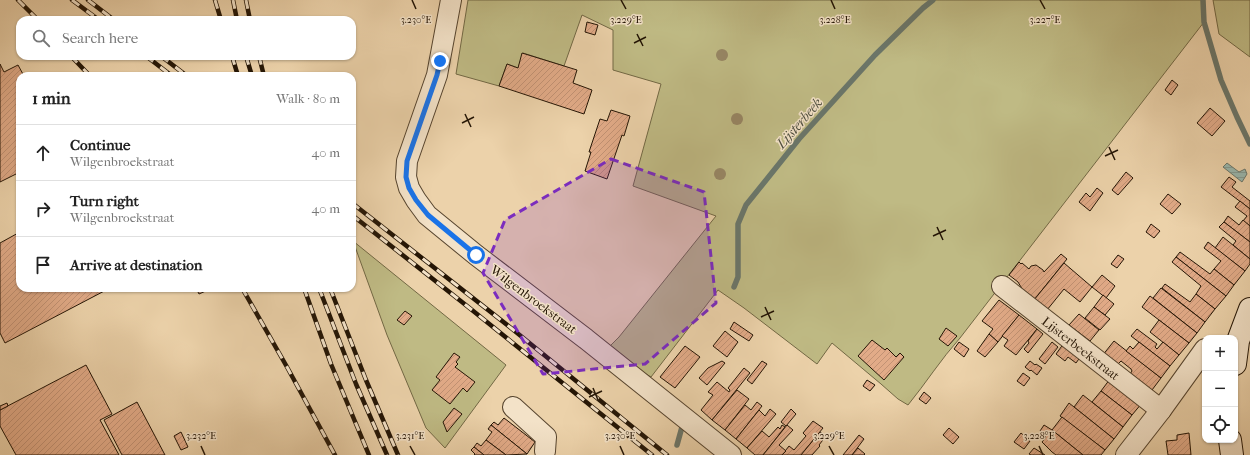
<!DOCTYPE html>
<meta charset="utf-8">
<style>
:root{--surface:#fff;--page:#f6f6f6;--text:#222;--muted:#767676;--line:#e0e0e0}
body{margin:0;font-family:"IM FELL French Canon",serif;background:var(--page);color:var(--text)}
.controls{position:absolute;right:12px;bottom:12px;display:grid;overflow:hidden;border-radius:8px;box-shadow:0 1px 3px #0004}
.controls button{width:36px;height:36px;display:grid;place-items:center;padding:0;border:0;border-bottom:1px solid var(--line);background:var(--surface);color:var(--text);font:20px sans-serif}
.stop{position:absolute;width:12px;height:12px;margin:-9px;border:3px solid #1a73e8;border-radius:50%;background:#fff}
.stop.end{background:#1a73e8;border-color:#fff;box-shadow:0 1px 4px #0008}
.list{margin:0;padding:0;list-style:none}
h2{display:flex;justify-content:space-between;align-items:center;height:52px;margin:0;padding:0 16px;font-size:17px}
h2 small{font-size:13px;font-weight:400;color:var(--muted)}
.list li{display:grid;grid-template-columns:26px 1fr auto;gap:12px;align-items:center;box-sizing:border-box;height:56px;padding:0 16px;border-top:1px solid var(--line)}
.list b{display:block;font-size:15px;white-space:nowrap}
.list p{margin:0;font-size:13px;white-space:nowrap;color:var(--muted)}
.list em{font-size:13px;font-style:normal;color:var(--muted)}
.icon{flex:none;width:22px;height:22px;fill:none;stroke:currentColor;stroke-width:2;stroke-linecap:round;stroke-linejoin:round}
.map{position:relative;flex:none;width:1250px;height:455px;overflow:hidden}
.search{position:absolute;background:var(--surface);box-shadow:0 1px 3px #0004;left:16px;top:16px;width:340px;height:44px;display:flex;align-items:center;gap:10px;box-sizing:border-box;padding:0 14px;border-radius:12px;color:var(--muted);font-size:15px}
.panel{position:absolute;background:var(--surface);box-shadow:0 1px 3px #0004;left:16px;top:72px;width:340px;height:220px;border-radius:12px}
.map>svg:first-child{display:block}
</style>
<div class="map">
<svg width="1250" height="455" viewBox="0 0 1250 455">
<defs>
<pattern id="water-rules" width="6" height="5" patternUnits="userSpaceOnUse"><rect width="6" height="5" fill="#99b7ae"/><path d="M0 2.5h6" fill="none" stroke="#849c94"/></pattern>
<pattern id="building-hatch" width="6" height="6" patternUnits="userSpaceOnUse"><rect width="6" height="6" fill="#e2ab88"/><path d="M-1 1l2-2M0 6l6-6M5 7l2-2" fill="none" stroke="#c29274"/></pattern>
</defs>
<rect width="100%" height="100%" fill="#ecd2aa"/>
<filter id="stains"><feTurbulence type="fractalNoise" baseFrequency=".005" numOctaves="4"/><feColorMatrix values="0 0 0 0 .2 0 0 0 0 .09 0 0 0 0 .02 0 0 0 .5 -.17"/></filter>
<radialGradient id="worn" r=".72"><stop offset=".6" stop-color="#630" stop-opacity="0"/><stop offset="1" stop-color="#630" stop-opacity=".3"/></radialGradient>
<!-- grass -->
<g fill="#bfba84" stroke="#726844">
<path d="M468,0H1203L1204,22L960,338C941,359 926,383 908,405L898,399L881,384L832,343L817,364L744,308L718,290L651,377L644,373L609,347L619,337L716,216L633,186L661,84L613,70V30L582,15L564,66L523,53L518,68L507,64L499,86L456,74Z"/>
<path d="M1213,0H1250V57L1219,34Z"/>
<path d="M353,241L506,365L445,448L426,428L387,335Z"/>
</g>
<!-- water -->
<path fill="url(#water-rules)" stroke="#6a766a" d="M1227,163L1239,172L1245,169L1247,174L1242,182L1223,167Z"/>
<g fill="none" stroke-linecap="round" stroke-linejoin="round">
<!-- stream -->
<g stroke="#6a766a" stroke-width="5.5">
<path d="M1203,0L1204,22L1221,80L1237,117L1250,144"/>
<path d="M734,287L738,277V224L746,205L799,139L875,55L923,8L933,0"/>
<path d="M677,445L682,427"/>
</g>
</g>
<!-- building -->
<g fill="url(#building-hatch)" stroke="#241505">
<path d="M587,22L598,25L595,35L585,32Z"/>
<path d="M522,53L577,70L573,83L592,90L584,114L499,86L507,64L518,68Z"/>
<path d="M0,64L4,72L18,65L24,76H20V172L0,182Z"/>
<path d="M1172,80L1178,85L1171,95L1165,90Z"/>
<path d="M1210,108L1225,121L1212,136L1197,123Z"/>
<path d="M611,110L630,116L624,136L622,135L607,179L585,171L591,152H589L600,119L607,121Z"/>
<path d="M1126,172L1133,178L1118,195L1112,190Z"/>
<path d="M1229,177L1236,182L1232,187L1250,201V209L1221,187Z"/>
<path d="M1097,188L1103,193L1090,211L1079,202L1086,193L1090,197Z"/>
<path d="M1168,194L1181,204L1172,214L1160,204Z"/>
<path d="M1240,201L1250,209V226L1243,221L1247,216L1235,207Z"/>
<path d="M1228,216L1239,225L1243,220L1250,226V242L1224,222Z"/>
<path d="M1224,222L1250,242V259L1233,245L1236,241L1219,227Z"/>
<path d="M1151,224L1160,231L1154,238L1146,232Z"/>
<path d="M20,232V288H110L5,343L0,333V243Z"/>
<path d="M1223,237L1250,259V264L1245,271L1215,248Z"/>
<path d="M1208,242L1245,271L1234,285L1214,269L1221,261L1204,248Z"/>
<path d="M1180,252L1210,274L1214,269L1234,285L1226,296L1176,257Z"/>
<path d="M1061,254L1067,259L1034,300L1024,292L1018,282L1009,275L1019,262L1021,264L1022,263L1029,269L1031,266L1036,265L1043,270L1044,272Z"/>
<path d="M1118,255L1124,259L1117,268L1111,264Z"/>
<path d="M1176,257L1226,296L1215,309L1196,294L1201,286L1172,262Z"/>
<path d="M1064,263L1092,287L1080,302L1064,289L1047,310L1034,300Z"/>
<path d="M1102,275L1115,286L1106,298L1092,287Z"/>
<path d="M1165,284L1190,302L1196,294L1215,309L1205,322L1162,288Z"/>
<path d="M196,288H207L208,290L199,294Z"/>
<path d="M1161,288L1205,322L1197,333L1153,298Z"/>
<path d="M1103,295L1114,304L1105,315L1094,307Z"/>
<path d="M1150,296L1197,333L1189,343L1142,307Z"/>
<path d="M999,300L1019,315L998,342L989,334L993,329L982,321Z"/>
<path d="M1094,307L1110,319L1100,330L1085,318Z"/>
<path d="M405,311L412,316L404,325L397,320Z"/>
<path d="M1079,314L1099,330L1090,341L1069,325Z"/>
<path d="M1019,315L1037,329L1016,355L1004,346L1008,340L1002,336Z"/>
<path d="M1159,320L1189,343L1179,355L1150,332Z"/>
<path d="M734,322L753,335L749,341L730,329Z"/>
<path d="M946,328L957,336L948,346L939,339Z"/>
<path d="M1037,329L1043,334L1028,353L1024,349L1029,343L1028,341Z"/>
<path d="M1137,329L1157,344L1155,347L1157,349L1163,342L1179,355L1170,366L1131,336Z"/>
<path d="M725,331L738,342L727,357L713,346Z"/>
<path d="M989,334L998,342L985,357L977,351Z"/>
<path d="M872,340L885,350L887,348L896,357L900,353L904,357L884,380L858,356Z"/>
<path d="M1114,341L1161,378L1152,390L1128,377L1132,371L1131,369L1121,361L1115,367L1102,356Z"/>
<path d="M959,342L969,349L964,357L954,349Z"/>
<path d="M1052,342L1058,347L1045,364L1039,359Z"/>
<path d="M1139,342L1170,366L1161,378L1126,351L1130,346L1133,349Z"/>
<path d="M1064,343L1081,356L1076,363L1068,357L1065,361L1056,354Z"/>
<path d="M685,346L700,357L675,388L660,377Z"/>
<path d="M454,353L460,357L456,362L458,364L455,367L475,382L467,392L463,388L450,404L432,390L440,380L436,377Z"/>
<path d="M722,361L725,363L707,385L699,378L708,368Z"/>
<path d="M762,361L767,364L752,384L747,380Z"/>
<path d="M1030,361L1035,365L1036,364L1042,368L1037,375L1031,370L1030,371L1025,367Z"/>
<path d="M86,365L112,414L100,420L119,455H16L0,426V410Z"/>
<path d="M744,368L750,373L712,420L701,410L713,395L708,392L717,382L729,392L730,390L728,388Z"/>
<path d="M1023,373L1030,378L1024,386L1017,381Z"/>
<path d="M1110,379L1142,403L1132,415L1101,391Z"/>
<path d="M867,380L875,385L870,391L863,386Z"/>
<path d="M737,390L749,399L725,430L712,420Z"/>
<path d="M1101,391L1132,415L1123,427L1092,402Z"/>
<path d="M924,392L931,398L926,404L919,399Z"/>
<path d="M1083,395L1123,427L1114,439L1074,407Z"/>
<path d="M137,402L165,455H122L104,420Z"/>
<path d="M757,402L762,406L736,439L725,430L745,405L751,410Z"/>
<path d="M7,403L8,406L0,410V406Z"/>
<path d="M1069,403L1114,439L1105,450L1060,416Z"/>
<path d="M454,408L462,414L447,432L443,422Z"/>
<path d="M770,409L776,414L747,448L736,439L759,410L765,416Z"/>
<path d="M791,409L796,414L786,426L781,422Z"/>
<path d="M1062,417L1105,450L1101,455H1083L1052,430Z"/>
<path d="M504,418L535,442L527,454L491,425L494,422L498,425Z"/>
<path d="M813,421L823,428L801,455H782L789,446L794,450L806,436L803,433Z"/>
<path d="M491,425L527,454L506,455L486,440L492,432L488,429Z"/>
<path d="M782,425L785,427L763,455H755L747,448L762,431L769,437L778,427L780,429Z"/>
<path d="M787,425L793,430L779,445L786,451L782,455H763Z"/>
<path d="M1044,425L1052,430L1083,455H1056L1052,452L1042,442L1046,437L1040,431Z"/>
<path d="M949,428L959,437L953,444L943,435Z"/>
<path d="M181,432L188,447L181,450L174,436Z"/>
<path d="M820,432L826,436L819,445L820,446L812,455H801Z"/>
<path d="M1021,433L1030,441L1024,449L1014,442Z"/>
<path d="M1189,433L1191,455H1168L1166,441L1177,440V435Z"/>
<path d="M859,435L864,439L852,455H843Z"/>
<path d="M486,440L506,455H484L474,447L477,443L481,446Z"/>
<path d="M474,447L484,455H474L475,454L471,450Z"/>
<path d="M858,448L865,454L864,455H852Z"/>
<path d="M1034,448L1045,455H1031L1029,454Z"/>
</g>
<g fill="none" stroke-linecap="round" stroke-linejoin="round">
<!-- minor casing -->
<g stroke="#56442e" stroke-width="22">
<g id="minor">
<path d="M451,0L437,75L407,161L406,177L409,188L416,200L427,215L476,255L586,339L731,455"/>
<path d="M1002,286L1161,410"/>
<path d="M513,407L546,437L545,451"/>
<path d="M1126,455L1161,410L1205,349"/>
</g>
</g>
<!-- secondary casing -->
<g stroke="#241505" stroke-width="24">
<g id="secondary">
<path d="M1235,364L1238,341L1250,309"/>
<path d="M1230,440L1232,455"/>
</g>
</g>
<!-- minor -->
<use href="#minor" stroke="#f3e2c8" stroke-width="20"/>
<!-- secondary -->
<use href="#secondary" stroke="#f3e2c8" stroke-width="22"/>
<!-- rail casing -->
<g stroke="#241505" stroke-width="4.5">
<g id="rail">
<path d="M18,0L38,20"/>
<path d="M72,0L99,20"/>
<path d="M88,0L114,20"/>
<path d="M215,0L221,20"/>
<path d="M233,0L237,20"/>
<path d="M246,0L250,20"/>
<path d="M71,56L90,76"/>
<path d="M146,56L172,76"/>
<path d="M161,56L187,76"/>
<path d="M232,56L238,76"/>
<path d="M246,56L252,76"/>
<path d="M259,56L264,76"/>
<path d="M352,203L511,328L667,455"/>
<path d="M352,215L467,306L652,455"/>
<path d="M242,288L287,367L335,455"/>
<path d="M304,288L331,364L369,455"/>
<path d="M319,288L356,384L387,455"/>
<path d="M330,288L366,380L398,455"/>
</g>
</g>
<!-- rail -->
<use href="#rail" stroke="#f3e2c8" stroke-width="3" stroke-dasharray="9" stroke-linecap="butt"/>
</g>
<!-- trees -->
<g fill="#978664">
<circle cx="722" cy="55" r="6"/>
<circle cx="737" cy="119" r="6"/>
<circle cx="720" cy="174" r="6"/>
</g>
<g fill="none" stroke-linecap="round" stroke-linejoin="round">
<!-- route -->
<path stroke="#1a73e8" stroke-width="5" d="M440,61L437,75L407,161L406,177L409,188L416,200L428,215L476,255"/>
</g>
<!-- marked area -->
<path fill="#7b2cbf" fill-opacity="0.2" stroke="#7b2cbf" stroke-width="3" stroke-dasharray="8 5" stroke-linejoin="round" d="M611,159L704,192L716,303L645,364L543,374L483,273L505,220Z"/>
<!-- ticks -->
<path fill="none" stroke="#241505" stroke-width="1.5" d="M412,0L416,9M621,0L626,9M831,0L835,9M1040,0L1045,9M637,34L643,46M634,43L646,37M465,114L471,127M462,123L474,117M1109,147L1115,160M1105,156L1118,150M937,227L943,240M933,236L946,230M765,307L771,320M761,317L774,311M593,388L598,400M589,397L602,391M201,446L205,455M410,446L415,455M620,446L624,455M829,446L834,455M1039,446L1043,455"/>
<g text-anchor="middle" stroke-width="3" stroke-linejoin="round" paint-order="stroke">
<!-- street labels -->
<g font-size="13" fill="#241505" stroke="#f3e2c8">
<text transform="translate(534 299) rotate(37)" y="5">Wilgenbroekstraat</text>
<text transform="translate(1081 348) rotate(38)" y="5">Lijsterbeekstraat</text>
</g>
<!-- water labels -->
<g font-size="14" font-style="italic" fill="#4d4e40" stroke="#f3e2c8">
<text transform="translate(799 123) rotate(-49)" y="5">Lijsterbeek</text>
</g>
</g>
<g font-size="10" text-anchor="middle" fill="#241505" stroke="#f3e2c8" stroke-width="3" stroke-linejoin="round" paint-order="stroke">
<text x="416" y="23">3.230°E</text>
<text x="626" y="23">3.229°E</text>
<text x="835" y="23">3.228°E</text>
<text x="1045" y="23">3.227°E</text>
<text x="201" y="439">3.232°E</text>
<text x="410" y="439">3.231°E</text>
<text x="620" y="439">3.230°E</text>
<text x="829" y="439">3.229°E</text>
<text x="1039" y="439">3.228°E</text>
</g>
<rect width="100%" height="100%" filter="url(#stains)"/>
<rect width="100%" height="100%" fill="url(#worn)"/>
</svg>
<div class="controls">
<button>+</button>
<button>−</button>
<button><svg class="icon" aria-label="locate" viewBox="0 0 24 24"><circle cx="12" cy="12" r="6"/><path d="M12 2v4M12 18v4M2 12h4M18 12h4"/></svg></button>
</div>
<div class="stop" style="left:476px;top:255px"></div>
<div class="stop end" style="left:440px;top:61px"></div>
<div class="search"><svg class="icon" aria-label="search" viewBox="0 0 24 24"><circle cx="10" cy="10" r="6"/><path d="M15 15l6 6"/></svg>Search here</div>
<section class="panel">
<h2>1 min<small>Walk · 80 m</small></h2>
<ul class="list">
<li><svg class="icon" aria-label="ahead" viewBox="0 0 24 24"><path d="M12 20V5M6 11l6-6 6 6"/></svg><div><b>Continue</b><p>Wilgenbroekstraat</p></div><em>40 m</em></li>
<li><svg class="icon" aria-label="right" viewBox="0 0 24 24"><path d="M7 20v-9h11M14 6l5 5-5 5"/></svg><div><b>Turn right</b><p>Wilgenbroekstraat</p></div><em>40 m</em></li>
<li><svg class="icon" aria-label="arrive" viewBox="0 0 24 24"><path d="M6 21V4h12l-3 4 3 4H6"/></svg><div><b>Arrive at destination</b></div></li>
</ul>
</section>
</div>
